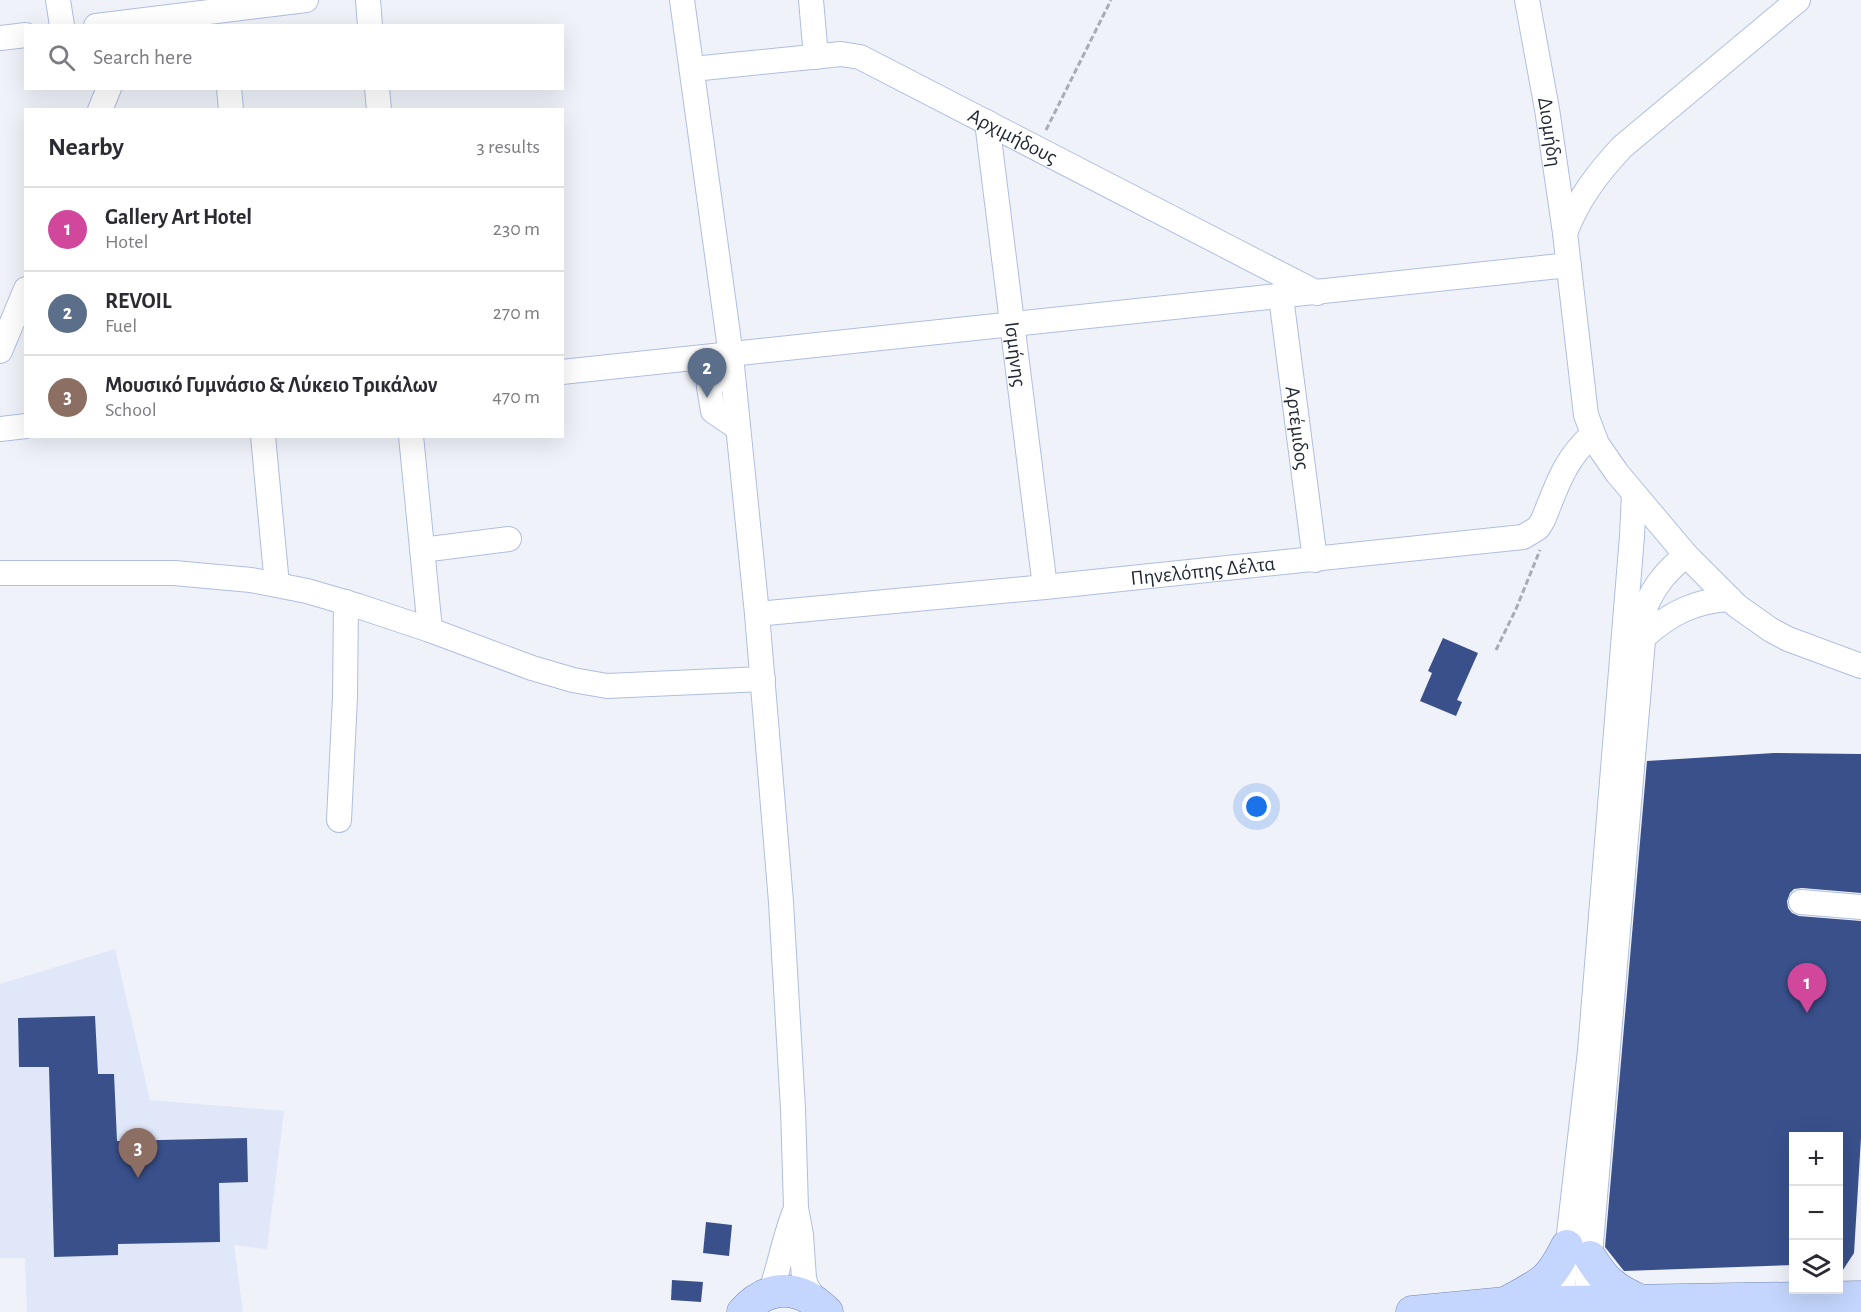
<!DOCTYPE html>
<meta charset="utf-8">
<style>
:root{--surface:#fff;--page:#f2f2f3;--text:#2b2b33;--muted:#7c7c81;--line:#e1e1e2;--accent:#636d14}
body{margin:0;font-family:"Alegreya Sans",sans-serif;background:var(--page);color:var(--text)}
.controls{position:absolute;right:18px;bottom:18px;display:grid;overflow:hidden;border-radius:0px;box-shadow:0 6px 24px #0002}
.controls button{width:54px;height:54px;display:grid;place-items:center;padding:0;border:0;border-bottom:2px solid var(--line);background:var(--surface);color:var(--text);font:30px sans-serif}
.you{position:absolute;left:1257px;top:807px;width:21px;height:21px;margin:-15px;border:4px solid #fff;border-radius:50%;background:#1a73e8;box-shadow:0 0 0 9px #1a73e833}
.badge{display:grid;place-items:center;width:39px;height:39px;border-radius:50%;background:var(--accent);color:#fff;font-size:20px;font-weight:700}
.pin{position:absolute;translate:-50% -50px;filter:drop-shadow(0 2px 3px #0008)}
.pin::after{content:'';position:absolute;top:32px;width:21px;height:18px;background:inherit;clip-path:polygon(0 0,100% 0,50% 100%)}
.list{margin:0;padding:0;list-style:none}
h2{display:flex;justify-content:space-between;align-items:center;height:78px;margin:0;padding:0 24px;font-size:26px}
h2 small{font-size:20px;font-weight:400;color:var(--muted)}
.list li{display:grid;grid-template-columns:39px 1fr auto;gap:18px;align-items:center;box-sizing:border-box;height:84px;padding:0 24px;border-top:2px solid var(--line)}
.list b{display:block;font-size:22px;white-space:nowrap}
.list p{margin:0;font-size:20px;white-space:nowrap;color:var(--muted)}
.list em{font-size:20px;font-style:normal;color:var(--muted)}
.icon{flex:none;width:33px;height:33px;fill:none;stroke:currentColor;stroke-width:2;stroke-linecap:round;stroke-linejoin:round}
.map{position:relative;flex:none;width:1861px;height:1312px;overflow:hidden}
.search{position:absolute;background:var(--surface);box-shadow:0 6px 24px #0002;left:24px;top:24px;width:540px;height:66px;display:flex;align-items:center;gap:15px;box-sizing:border-box;padding:0 21px;border-radius:0px;color:var(--muted);font-size:22px}
.panel{position:absolute;background:var(--surface);box-shadow:0 6px 24px #0002;left:24px;top:108px;width:540px;height:330px;border-radius:0px}
.map>svg:first-child{display:block}
</style>
<div class="map">
<svg width="1861" height="1312" viewBox="0 0 1861 1312">
<rect width="100%" height="100%" fill="#eff2f9"/>
<!-- built -->
<path fill="#e0e7f8" d="M115,949L150,1100L284,1111L267,1249L234,1245L243,1312H27L25,1258H0V984Z"/>
<!-- building -->
<g fill="#39508b">
<path d="M1443,638L1478,653L1457,700L1462,702L1456,716L1420,701L1432,673L1428,671Z"/>
<path d="M1774,753L1861,754V893L1802,888L1794,889L1790,893L1787,901L1788,908L1792,913L1799,916L1861,921V1138L1854,1253L1839,1276V1137H1794V1265L1624,1271L1605,1247L1647,761Z"/>
<path d="M95,1016L98,1074H114L117,1141L247,1138L248,1182L219,1183L220,1242L118,1244V1255L54,1257L49,1067H19L18,1018Z"/>
<path d="M706,1222L732,1225L729,1256L703,1253Z"/>
<path d="M672,1280L703,1282L701,1302L671,1300Z"/>
</g>
<g fill="none" stroke-linecap="round" stroke-linejoin="round">
<!-- minor casing -->
<g stroke="#b0bedf" stroke-width="26">
<g id="minor">
<path d="M58,0L62,26"/>
<path d="M368,0L370,26"/>
<path d="M682,0L731,356L757,614L781,902L793,1109L796,1208L801,1235L804,1278L806,1286L817,1302"/>
<path d="M811,0L816,57"/>
<path id="s1" d="M1527,0L1547,109L1565,233L1586,415L1597,444L1617,473L1686,555L1737,606L1771,630L1788,639L1861,666"/>
<path d="M96,26L306,0"/>
<path d="M0,38L26,35"/>
<path id="s2" d="M693,69L841,54L860,57L1317,293"/>
<path d="M229,88L231,110"/>
<path d="M377,88L379,110"/>
<path d="M100,110L109,88"/>
<path id="s3" d="M987,122L1045,587"/>
<path d="M1565,233C1578,199 1597,174 1622,147L1798,0"/>
<path id="s4" d="M1281,297L1315,560"/>
<path d="M0,351L26,289"/>
<path d="M732,367L709,387L713,411L738,428"/>
<path d="M562,372L1569,265"/>
<path d="M0,429L26,426"/>
<path d="M263,436L277,585"/>
<path d="M411,436L430,630"/>
<path d="M422,550L509,539"/>
<path d="M0,573H174L251,580L307,591L358,606L430,630L532,668L573,680L607,686L763,679"/>
<path id="s5" d="M757,614L1045,587L1523,537L1538,528L1543,520C1557,486 1564,460 1592,435"/>
<path d="M1644,637C1670,613 1695,601 1730,599"/>
<path d="M339,820L345,697L346,602"/>
<path d="M1801,902L1861,907"/>
<path d="M770,1293C780,1266 784,1238 795,1211"/>
<path d="M1560,1312L1590,1051L1632,536L1634,494"/>
<path d="M1585,1312L1646,606C1655,584 1668,570 1686,555"/>
</g>
</g>
<!-- major casing -->
<g stroke="#7287b6" stroke-width="33">
<g id="major">
<path d="M1590,1257C1604,1280 1614,1289 1639,1300"/>
<path d="M1509,1301C1543,1282 1549,1282 1567,1246"/>
<path d="M743,1312C769,1283 800,1285 827,1312"/>
<path d="M1412,1312L1506,1303L1861,1297"/>
</g>
</g>
<!-- path -->
<g stroke="#a8acb5" stroke-width="3" stroke-dasharray="6 3" stroke-linecap="butt">
<path d="M1046,130L1111,0"/>
<path d="M1496,650L1516,609L1540,550"/>
</g>
<!-- minor -->
<use href="#minor" stroke="#fff" stroke-width="24"/>
<!-- major -->
<use href="#major" stroke="#c4d6fd" stroke-width="32"/>
</g>
<g text-anchor="middle" stroke-width="6" stroke-linejoin="round" paint-order="stroke">
<!-- street labels -->
<g font-size="21" fill="#232935" stroke="#fff">
<text dy="7" stroke="none"><textPath href="#s1" startOffset="134">Διομήδη</textPath></text>
<text dy="7" stroke="none"><textPath href="#s2" startOffset="340">Αρχιμήδους</textPath></text>
<text dy="7" stroke="none"><textPath href="#s3" startOffset="234">Ισμήνης</textPath></text>
<text dy="7" stroke="none"><textPath href="#s4" startOffset="132">Αρτέμιδος</textPath></text>
<text dy="7" stroke="none"><textPath href="#s5" startOffset="448">Πηνελόπης Δέλτα</textPath></text>
</g>
</g>
</svg>
<div class="controls">
<button>+</button>
<button>−</button>
<button><svg class="icon" aria-label="layers" viewBox="0 0 24 24"><path d="M12 4l9 5-9 5-9-5zM3 14l9 5 9-5"/></svg></button>
</div>
<div class="you"></div>
<div class="pin badge" style="left:1807px;top:1013px;background:#d1479c">1</div>
<div class="pin badge" style="left:707px;top:398px;background:#5c6f8a">2</div>
<div class="pin badge" style="left:138px;top:1178px;background:#8d6e63">3</div>
<div class="search"><svg class="icon" aria-label="search" viewBox="0 0 24 24"><circle cx="10" cy="10" r="6"/><path d="M15 15l6 6"/></svg>Search here</div>
<section class="panel">
<h2>Nearby<small>3 results</small></h2>
<ul class="list">
<li><span class="badge" style="background:#d1479c">1</span><div><b>Gallery Art Hotel</b><p>Hotel</p></div><em>230 m</em></li>
<li><span class="badge" style="background:#5c6f8a">2</span><div><b>REVOIL</b><p>Fuel</p></div><em>270 m</em></li>
<li><span class="badge" style="background:#8d6e63">3</span><div><b>Μουσικό Γυμνάσιο &amp; Λύκειο Τρικάλων</b><p>School</p></div><em>470 m</em></li>
</ul>
</section>
</div>
